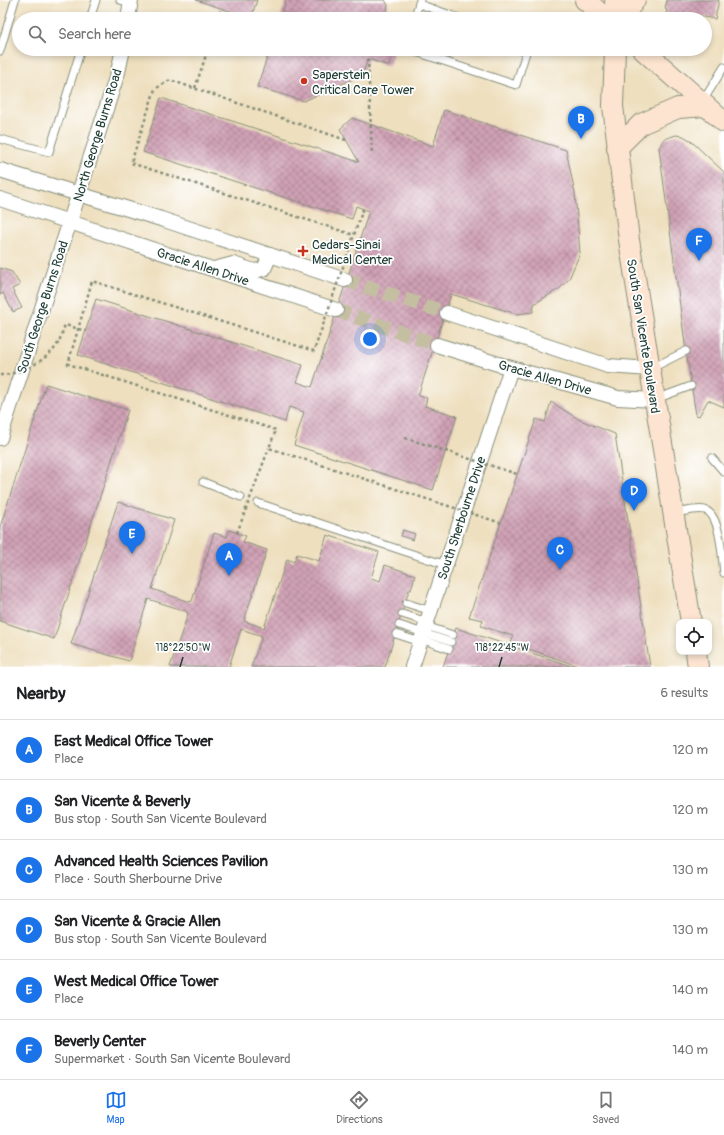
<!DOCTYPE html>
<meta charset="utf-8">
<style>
:root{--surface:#fff;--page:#f6f6f6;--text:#202124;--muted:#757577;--line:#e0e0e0;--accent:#1a73e8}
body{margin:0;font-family:Pangolin,sans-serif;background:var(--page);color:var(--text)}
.controls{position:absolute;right:12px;bottom:12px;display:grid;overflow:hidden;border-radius:8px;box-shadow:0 2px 6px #0003}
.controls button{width:36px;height:36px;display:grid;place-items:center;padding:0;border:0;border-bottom:1px solid var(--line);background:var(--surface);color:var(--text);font:20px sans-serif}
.you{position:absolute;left:370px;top:339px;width:14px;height:14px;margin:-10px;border:3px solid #fff;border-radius:50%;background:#1a73e8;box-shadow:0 0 0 6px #1a73e833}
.badge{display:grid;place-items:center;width:26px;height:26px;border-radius:50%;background:var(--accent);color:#fff;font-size:13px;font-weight:700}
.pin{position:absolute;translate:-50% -33px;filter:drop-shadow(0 1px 2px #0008)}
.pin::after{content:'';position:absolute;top:21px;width:14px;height:12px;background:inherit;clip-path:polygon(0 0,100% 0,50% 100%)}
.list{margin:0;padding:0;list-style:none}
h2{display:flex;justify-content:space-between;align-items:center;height:52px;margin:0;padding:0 16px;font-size:17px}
h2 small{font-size:13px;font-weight:400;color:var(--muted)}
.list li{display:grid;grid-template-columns:26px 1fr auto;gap:12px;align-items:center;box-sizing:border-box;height:60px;padding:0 16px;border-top:1px solid var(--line)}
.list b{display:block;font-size:15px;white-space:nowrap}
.list p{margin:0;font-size:13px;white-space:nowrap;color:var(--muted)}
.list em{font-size:13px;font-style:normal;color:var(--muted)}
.icon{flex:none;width:22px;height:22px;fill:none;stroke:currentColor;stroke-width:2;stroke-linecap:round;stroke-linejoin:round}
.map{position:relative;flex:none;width:724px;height:667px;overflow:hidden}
.search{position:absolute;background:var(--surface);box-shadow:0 2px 6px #0003;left:12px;right:12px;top:12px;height:44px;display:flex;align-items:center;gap:10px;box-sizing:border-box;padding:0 14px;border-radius:22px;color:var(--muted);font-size:15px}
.sheet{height:412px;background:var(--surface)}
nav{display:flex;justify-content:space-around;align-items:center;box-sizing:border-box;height:56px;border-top:1px solid var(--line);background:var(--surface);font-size:11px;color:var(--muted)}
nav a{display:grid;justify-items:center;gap:2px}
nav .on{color:var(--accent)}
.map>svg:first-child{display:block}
</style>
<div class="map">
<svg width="724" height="667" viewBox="0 0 724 667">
<defs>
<pattern id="building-cross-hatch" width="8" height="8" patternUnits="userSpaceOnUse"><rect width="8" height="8" fill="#d0a1b5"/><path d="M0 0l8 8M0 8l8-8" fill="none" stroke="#a88494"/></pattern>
</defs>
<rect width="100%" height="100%" fill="#fff"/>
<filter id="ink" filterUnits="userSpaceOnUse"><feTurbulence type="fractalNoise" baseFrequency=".025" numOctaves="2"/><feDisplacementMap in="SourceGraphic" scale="8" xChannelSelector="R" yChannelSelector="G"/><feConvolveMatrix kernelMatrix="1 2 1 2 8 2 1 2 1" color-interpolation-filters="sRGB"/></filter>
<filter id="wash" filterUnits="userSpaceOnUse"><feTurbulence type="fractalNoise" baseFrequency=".012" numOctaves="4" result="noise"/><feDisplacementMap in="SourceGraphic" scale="16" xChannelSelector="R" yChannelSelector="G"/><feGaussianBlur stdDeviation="0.9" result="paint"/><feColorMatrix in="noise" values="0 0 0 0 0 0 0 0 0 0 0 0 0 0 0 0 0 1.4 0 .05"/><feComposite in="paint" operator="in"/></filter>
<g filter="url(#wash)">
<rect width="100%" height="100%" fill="#eedfbe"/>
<g id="blocks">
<!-- building -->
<g fill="url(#building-cross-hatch)">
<path d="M196,0H257L251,18Z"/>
<path d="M286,0H385L388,5L386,15L396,19H280Z"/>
<path d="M667,0H719L715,19L684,13V19H669L666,14L667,10L665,9Z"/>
<path d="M270,49H394L389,66L368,59L362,75L304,101L257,87Z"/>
<path d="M161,98L359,162L340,129L352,118L433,146L444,110L566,150L575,193L580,253L569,279L559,289L534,304L533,312L517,314L451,294L418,396L427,398L425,406L457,416L433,490L294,445L304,412L289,407L285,422L78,355L96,299L303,365L297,382L312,387L369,211L356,206L352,219L143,152Z"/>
<path d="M676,135L683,136L690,140L724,172V407L708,400L699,416L696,415L686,351L659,148L664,139Z"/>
<path d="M0,268L12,272L20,285L12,289L22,308L13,312L3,293L0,295Z"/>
<path d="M46,384L128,410L54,639L0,621V527Z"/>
<path d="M551,402L580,420L615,434L650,667H581L511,643L513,636L481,626L483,620L469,617L536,419L545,422Z"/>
<path d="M118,502L174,520L152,589L189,602L192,601L214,533L227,537L229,530L246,536L243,542L267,550L244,621L264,628L287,559L294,562L297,554L319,561L327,535L379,552L371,578L380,581L385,565L415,575L411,590H409L385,667H251L262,636L241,629L229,667H170L188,614L186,611L148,599L129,661L71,644Z"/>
<path d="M403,530L415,534L413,540L401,536Z"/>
<path d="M456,628L574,667H443Z"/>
</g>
</g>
</g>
<g filter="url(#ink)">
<use href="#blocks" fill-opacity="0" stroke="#868e79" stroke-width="1"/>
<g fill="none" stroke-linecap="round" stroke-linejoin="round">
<!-- street-tunnel -->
<g stroke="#c5bfa2" stroke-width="14" stroke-dasharray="14 7" stroke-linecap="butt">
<path d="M345,280L447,313"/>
<path d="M336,310L437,345"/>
</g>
<!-- lane casing -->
<g stroke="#868e79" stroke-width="9">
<g id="lane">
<path d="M120,0L130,3"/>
<path d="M419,4L462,19"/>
<path d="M90,19L96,0"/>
<path d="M414,19L420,0"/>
<path d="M407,49L516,85L527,49"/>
<path d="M0,51L15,0"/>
<path d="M703,101L724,67"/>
<path d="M0,139L49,152L81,49"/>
<path d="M652,368L686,351"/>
<path d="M656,399L691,386"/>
<path d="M712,458L724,472"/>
<path d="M203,482L241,497"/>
<path d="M258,503L446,565"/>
<path d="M675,513C683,512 697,508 705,510C721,515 722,559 724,573"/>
<path d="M406,603L431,611"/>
<path d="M402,614L427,622"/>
<path d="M399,625L451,642"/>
<path d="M426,626L453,635"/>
<path d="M396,634L420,642"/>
<path d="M421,639L449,649"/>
</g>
</g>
<!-- street casing -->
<g stroke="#868e79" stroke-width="16">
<g id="street">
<path d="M128,19L131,0"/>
<path d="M0,170L161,219L345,280"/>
<path d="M0,199L336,310"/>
<path d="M214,269L233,264L254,271L264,269L270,255"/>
<path d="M447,313L608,366L650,369"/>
<path d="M437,345L511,368L618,398L654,400"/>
<path d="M0,438L118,72L123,49"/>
<path d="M412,667L511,368"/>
</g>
</g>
<!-- secondary casing -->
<g stroke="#868e79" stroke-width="22">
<g id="secondary">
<path d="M585,0L607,19"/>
<path d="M615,0L616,19"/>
<path d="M621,19L635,0"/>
<path d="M615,49L613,106L629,240L691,622"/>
<path d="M642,49L724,122"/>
<path d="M617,148L641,124L678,108L706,106"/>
<path d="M696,652L698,667"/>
</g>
</g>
<!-- path -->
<g stroke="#868e79" stroke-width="2.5" stroke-dasharray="3 3" stroke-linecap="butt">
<path d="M217,19L221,9"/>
<path d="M368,59L372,155"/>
<path d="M195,88L208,49"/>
<path d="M346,140L170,80L155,89L131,163L354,235"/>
</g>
<!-- lane -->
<use href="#lane" stroke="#fff" stroke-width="7"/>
<!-- street -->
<use href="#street" stroke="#fff" stroke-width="14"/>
<!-- secondary -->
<use href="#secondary" stroke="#fde4d0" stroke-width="20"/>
<!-- path-bridge -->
<g stroke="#868e79" stroke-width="2.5" stroke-dasharray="3 3" stroke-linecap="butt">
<path d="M363,209L314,351L92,281L68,364L276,430L269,448L501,523"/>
<path d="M0,375C19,375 43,362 55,348C60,342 62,332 65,325L86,331"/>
<path d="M405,438L517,474"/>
<path d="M237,533L269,448"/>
</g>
</g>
</g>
<!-- ticks -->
<path fill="none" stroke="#1f3d34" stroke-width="1.5" d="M180,667L183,657M499,667L502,657"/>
<!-- markers -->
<g fill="#c8321e" stroke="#fff" stroke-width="1.5">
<circle cx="304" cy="81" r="4"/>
<path d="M301 245h4v4h4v4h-4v4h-4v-4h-4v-4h4z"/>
</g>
<g text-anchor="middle" stroke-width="3.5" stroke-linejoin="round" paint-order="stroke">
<!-- poi labels -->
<g font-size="13" fill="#1f3d34" stroke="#fff" text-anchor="start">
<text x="312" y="79">Saperstein<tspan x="312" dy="15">Critical Care Tower</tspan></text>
<text x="312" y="249">Cedars-Sinai<tspan x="312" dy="15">Medical Center</tspan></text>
</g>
<!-- street labels -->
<g font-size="13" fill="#1f3d34" stroke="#fff">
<text transform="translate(97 135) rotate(-73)" y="5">North George Burns Road</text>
<text transform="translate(203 266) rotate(18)" y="5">Gracie Allen Drive</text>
<text transform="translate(42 307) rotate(-72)" y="5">South George Burns Road</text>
<text transform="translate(644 336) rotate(81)" y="5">South San Vicente Boulevard</text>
<text transform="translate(545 377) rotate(16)" y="5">Gracie Allen Drive</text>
<text transform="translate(461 518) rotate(-72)" y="5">South Sherbourne Drive</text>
</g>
</g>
<g font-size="10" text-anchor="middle" fill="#1f3d34" stroke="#fff" stroke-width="3.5" stroke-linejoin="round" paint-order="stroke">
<text x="183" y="651">118°22'50"W</text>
<text x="502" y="651">118°22'45"W</text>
</g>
</svg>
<div class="controls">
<button><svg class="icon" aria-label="locate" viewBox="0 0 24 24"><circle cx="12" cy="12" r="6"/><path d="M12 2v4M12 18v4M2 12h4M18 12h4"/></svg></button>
</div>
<div class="you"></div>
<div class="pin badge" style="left:229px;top:576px">A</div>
<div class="pin badge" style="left:581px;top:139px">B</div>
<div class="pin badge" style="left:560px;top:570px">C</div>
<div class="pin badge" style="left:634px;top:511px">D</div>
<div class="pin badge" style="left:132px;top:554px">E</div>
<div class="pin badge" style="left:699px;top:261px">F</div>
<div class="search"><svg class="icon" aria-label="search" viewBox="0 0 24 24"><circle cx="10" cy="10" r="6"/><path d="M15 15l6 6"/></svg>Search here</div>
</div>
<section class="sheet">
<h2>Nearby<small>6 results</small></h2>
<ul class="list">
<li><span class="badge">A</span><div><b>East Medical Office Tower</b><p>Place</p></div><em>120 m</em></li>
<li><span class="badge">B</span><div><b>San Vicente &amp; Beverly</b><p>Bus stop · South San Vicente Boulevard</p></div><em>120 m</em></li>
<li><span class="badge">C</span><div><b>Advanced Health Sciences Pavilion</b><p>Place · South Sherbourne Drive</p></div><em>130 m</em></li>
<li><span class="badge">D</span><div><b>San Vicente &amp; Gracie Allen</b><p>Bus stop · South San Vicente Boulevard</p></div><em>130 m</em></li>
<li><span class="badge">E</span><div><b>West Medical Office Tower</b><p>Place</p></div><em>140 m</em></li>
<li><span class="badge">F</span><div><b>Beverly Center</b><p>Supermarket · South San Vicente Boulevard</p></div><em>140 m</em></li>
</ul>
</section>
<nav>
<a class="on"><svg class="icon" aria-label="map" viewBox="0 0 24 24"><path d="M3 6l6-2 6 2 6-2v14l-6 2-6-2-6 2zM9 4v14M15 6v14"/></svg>Map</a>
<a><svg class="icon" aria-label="directions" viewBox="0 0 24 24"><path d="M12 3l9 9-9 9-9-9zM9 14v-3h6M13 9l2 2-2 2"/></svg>Directions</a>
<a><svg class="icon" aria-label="saved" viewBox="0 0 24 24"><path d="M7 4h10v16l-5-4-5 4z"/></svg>Saved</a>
</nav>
